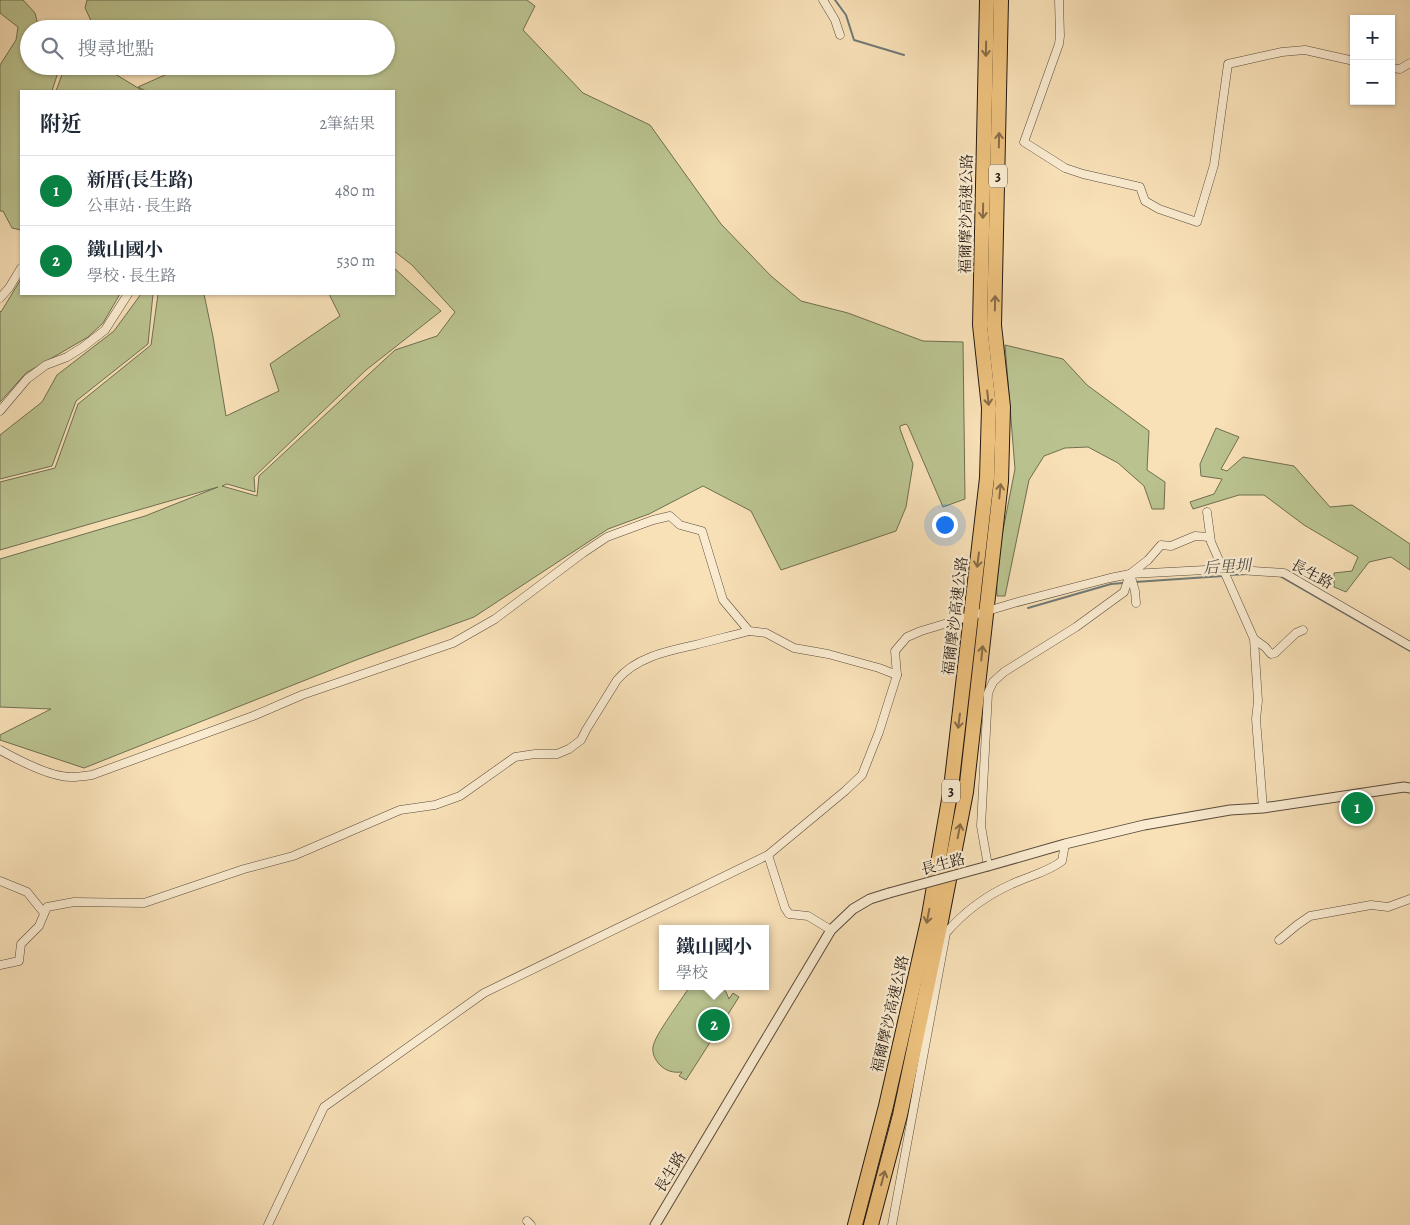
<!DOCTYPE html>
<html lang="zh-TW">
<meta charset="utf-8">
<style>
:root{--surface:#fff;--page:#f6f6f7;--text:#1f2937;--muted:#747a83;--line:#e0e1e3;--accent:#0b8043}
body{margin:0;font-family:Alegreya,"Noto Serif TC",serif;background:var(--page);color:var(--text)}
.controls{position:absolute;right:15px;top:15px;display:grid;overflow:hidden;border-radius:0px;box-shadow:0 1px 4px #0004}
.controls button{width:45px;height:45px;display:grid;place-items:center;padding:0;border:0;border-bottom:1px solid var(--line);background:var(--surface);color:var(--text);font:25px sans-serif}
.you{position:absolute;left:944px;top:524px;width:18px;height:18px;margin:-12px;border:4px solid #fff;border-radius:50%;background:#1a73e8;box-shadow:0 0 0 8px #1a73e833}
.badge{display:grid;place-items:center;width:32px;height:32px;border-radius:50%;background:var(--accent);color:#fff;font-size:16px;font-weight:700}
.pin{position:absolute;translate:-50% -50%;border:2px solid #fff;box-shadow:0 1px 5px #0006}
.popup{position:absolute;left:659px;top:925px;width:110px;height:65px;box-sizing:border-box;display:grid;place-content:center;border-radius:0px;background:var(--surface);filter:drop-shadow(0 1px 4px #0005);font-size:16px;white-space:nowrap;color:var(--muted)}
.popup b{font-size:19px;color:var(--text)}
.popup::after{content:'';position:absolute;left:50%;top:100%;margin-left:-10px;border:10px solid transparent;border-top-color:var(--surface)}
.list{margin:0;padding:0;list-style:none}
h2{display:flex;justify-content:space-between;align-items:center;height:65px;margin:0;padding:0 20px;font-size:21px}
h2 small{font-size:16px;font-weight:400;color:var(--muted)}
.list li{display:grid;grid-template-columns:32px 1fr auto;gap:15px;align-items:center;box-sizing:border-box;height:70px;padding:0 20px;border-top:1px solid var(--line)}
.list b{display:block;font-size:19px;white-space:nowrap}
.list p{margin:0;font-size:16px;white-space:nowrap;color:var(--muted)}
.list em{font-size:16px;font-style:normal;color:var(--muted)}
.icon{flex:none;width:28px;height:28px;fill:none;stroke:currentColor;stroke-width:2;stroke-linecap:round;stroke-linejoin:round}
.map{position:relative;flex:none;width:1410px;height:1225px;overflow:hidden}
.search{position:absolute;background:var(--surface);box-shadow:0 1px 4px #0004;left:20px;top:20px;width:375px;height:55px;display:flex;align-items:center;gap:12px;box-sizing:border-box;padding:0 18px;border-radius:28px;color:var(--muted);font-size:19px}
.panel{position:absolute;background:var(--surface);box-shadow:0 1px 4px #0004;left:20px;top:90px;width:375px;height:205px;border-radius:0px}
.map>svg:first-child{display:block}
</style>
<div class="map">
<svg width="1410" height="1225" viewBox="0 0 1410 1225">
<rect width="100%" height="100%" fill="#f8e0b7"/>
<filter id="stains"><feTurbulence type="fractalNoise" baseFrequency=".004" numOctaves="4"/><feColorMatrix values="0 0 0 0 .2 0 0 0 0 .09 0 0 0 0 .02 0 0 0 .5 -.17"/></filter>
<radialGradient id="worn" r=".72"><stop offset=".6" stop-color="#630" stop-opacity="0"/><stop offset="1" stop-color="#630" stop-opacity=".3"/></radialGradient>
<!-- green -->
<g fill="#bac390" stroke="#6f6e51">
<path d="M0,0H23L35,13L39,29H29V66H60L52,91H21V148L20,150L21,149V230L12,228L3,211H0V65L16,40L18,27L0,13Z"/>
<path d="M87,0H527L535,6L523,30L583,93L650,125L721,224L771,276L801,301L848,313L923,341L963,342L965,499L943,507L908,426L906,424L900,426V429L913,464L906,507L896,531L781,570L751,511L703,486L649,514L608,529L474,617L356,660L84,768L0,740V735L51,709L0,707V559L145,516L218,487L0,550V482L55,468L78,404L151,345L158,294H204L213,337L226,416L279,391L270,364L340,316L329,294H394V268L441,311L366,370L254,477L255,492L227,484L222,486L257,496L259,476L395,350L437,336L455,312L412,265L394,251V91H146L138,87L185,66H386V29H95L85,8Z"/>
<path d="M65,66H102L143,91H56Z"/>
<path d="M21,279V294H120L103,323L88,337L26,373L0,402V311L1,312Z"/>
<path d="M141,294H153L148,344L76,401L52,466L0,479V435L42,402L57,375L114,331Z"/>
<path d="M1005,345L1063,359L1087,385L1149,431L1147,470L1165,482L1164,509H1152L1144,486L1118,463L1088,447L1065,448L1044,456L1029,480L1005,596H997L996,566L1015,469Z"/>
<path d="M1216,428L1239,437L1221,469L1227,471L1243,457L1294,466L1330,507L1352,505L1410,544V570L1391,557L1369,562L1346,592L1334,587V573L1352,571L1358,557L1304,525L1264,495H1239L1193,509L1190,502L1214,494L1222,479L1201,476L1200,464Z"/>
<path d="M690,986H721L726,992L729,999L733,993L739,997L686,1080L679,1076L682,1072C673,1073 666,1071 660,1065C655,1060 652,1053 653,1047C654,1036 683,998 690,986Z"/>
</g>
<g fill="none" stroke-linecap="round" stroke-linejoin="round">
<!-- stream -->
<g stroke="#707a77" stroke-width="2">
<path d="M835,0L846,15L854,40L904,55"/>
<path d="M1228,575L1248,574"/>
<path d="M1278,575L1410,651"/>
<path d="M1135,582L1223,576"/>
<path d="M1028,608L1111,584L1123,583"/>
</g>
<!-- minor casing -->
<g stroke="#594b3b" stroke-width="9">
<g id="minor">
<path d="M823,0L835,20L840,35"/>
<path d="M1059,0L1060,36L1059,44L1024,142L1065,168L1083,174L1140,187L1145,201L1159,209L1197,222L1214,165L1228,64L1282,52L1305,50L1354,61"/>
<path d="M1391,68L1400,69L1410,63"/>
<path d="M0,298L9,288L21,268"/>
<path d="M0,411L27,379L46,365L67,357L83,347L105,330L128,294"/>
<path d="M1207,512L1211,542L1254,639L1258,701L1256,719L1263,808"/>
<path d="M1130,574L1135,591L1136,603"/>
<path d="M1254,639L1265,647L1271,654L1275,653L1296,633L1303,630"/>
<path d="M0,750C18,760 51,777 71,777C78,777 85,776 92,775L253,716L302,695L453,643L495,619L583,553L607,537L653,520L670,516L680,525L702,531L723,600L749,631L766,633L794,648L828,654L879,668L897,675"/>
<path d="M768,855L785,908L789,914L808,916L831,930"/>
<path d="M988,866L981,826L988,693L993,682L1004,672L1076,627L1124,592L1130,574L1148,560L1161,545L1171,546L1195,536L1209,537"/>
<path d="M0,881L27,892L44,913"/>
<path d="M1279,940L1297,925L1310,916L1371,905L1388,907L1410,899"/>
<path d="M0,965L19,961L21,944L39,926L47,907L74,902L144,903L244,869L293,856L400,810L435,805L460,796L515,757L535,754H557L569,749L581,740L586,730L617,680C636,657 668,651 695,645C713,640 731,636 749,631"/>
<path d="M527,1221L531,1225"/>
<path d="M268,1225L324,1107L484,993L768,855L845,791L862,775L879,732L897,675L895,651L907,637L921,631L1014,603L1110,578L1130,574L1224,569L1284,573L1410,646"/>
<path d="M892,1225L946,933C964,912 987,895 1012,884C1029,876 1048,872 1062,861L1065,844"/>
</g>
</g>
<!-- tertiary casing -->
<g stroke="#594b3b" stroke-width="11">
<g id="tertiary">
<path d="M988,866L1065,844L1144,825L1230,810L1263,808L1404,787L1410,788"/>
<path d="M655,1225L831,930L853,909L870,899L889,893"/>
</g>
</g>
<!-- motorway casing -->
<g stroke="#241912" stroke-width="16">
<g id="motorway">
<path d="M855,1225L886,1106L928,921L951,788L987,478L989,408L980,325L987,0"/>
<path d="M871,1225L900,1115L940,926L966,792L1001,481L1003,407L994,325L1001,0"/>
</g>
</g>
<!-- minor -->
<use href="#minor" stroke="#faebd0" stroke-width="8"/>
<!-- tertiary -->
<use href="#tertiary" stroke="#faebd0" stroke-width="9"/>
<!-- motorway -->
<use href="#motorway" stroke="#ecc07c" stroke-width="14"/>
<!-- tertiary-bridge casing -->
<g stroke="#594b3b" stroke-width="11" stroke-linecap="butt">
<path id="tertiary-bridge" d="M889,893L988,866"/>
</g>
<!-- tertiary-bridge -->
<use href="#tertiary-bridge" stroke="#faebd0" stroke-width="9"/>
</g>
<!-- one-way arrows -->
<defs><path id="oneway-shaft" d="M-6 0H5M1.5-3L5.5 0L1.5 3" fill="none" stroke-width="1.6" stroke-linecap="round" stroke-linejoin="round" transform="scale(1.25)"/></defs>
<g stroke="#886c47">
<use href="#oneway-shaft" transform="translate(986 49) rotate(91)"/>
<use href="#oneway-shaft" transform="translate(999 140) rotate(-89)"/>
<use href="#oneway-shaft" transform="translate(983 211) rotate(91)"/>
<use href="#oneway-shaft" transform="translate(995 303) rotate(-89)"/>
<use href="#oneway-shaft" transform="translate(988 398) rotate(84)"/>
<use href="#oneway-shaft" transform="translate(1000 491) rotate(-84)"/>
<use href="#oneway-shaft" transform="translate(978 560) rotate(97)"/>
<use href="#oneway-shaft" transform="translate(982 653) rotate(-84)"/>
<use href="#oneway-shaft" transform="translate(959 721) rotate(97)"/>
<use href="#oneway-shaft" transform="translate(959 831) rotate(-79)"/>
<use href="#oneway-shaft" transform="translate(928 916) rotate(101)"/>
<use href="#oneway-shaft" transform="translate(883 1178) rotate(-75)"/>
</g>
<g text-anchor="middle" stroke-width="4.5" stroke-linejoin="round" paint-order="stroke">
<!-- shield labels -->
<g fill="#faebd0" stroke="#64584b" stroke-width="1">
<rect x="989" y="164.5" width="18" height="23" rx="4"/>
<rect x="942" y="779.5" width="18" height="23" rx="4"/>
</g>
<g font-size="14" font-weight="bold" fill="#241912">
<text x="998" y="181">3</text>
<text x="951" y="796">3</text>
</g>
<!-- street labels -->
<g font-size="15" fill="#241912" stroke="#faebd0">
<text transform="translate(966 214) rotate(-89)" y="5">福爾摩沙高速公路</text>
<text transform="translate(1312 574) rotate(28)" y="5">長生路</text>
<text transform="translate(955 616) rotate(-83)" y="5">福爾摩沙高速公路</text>
<text transform="translate(943 864) rotate(-15)" y="5">長生路</text>
<text transform="translate(890 1014) rotate(-77)" y="5">福爾摩沙高速公路</text>
<text transform="translate(670 1172) rotate(-59)" y="5">長生路</text>
</g>
<!-- water labels -->
<g font-size="16" font-style="italic" fill="#50514d" stroke="#faebd0">
<text transform="translate(1227 566) rotate(-3)" y="6">后里圳</text>
</g>
</g>
<rect width="100%" height="100%" filter="url(#stains)"/>
<rect width="100%" height="100%" fill="url(#worn)"/>
</svg>
<div class="controls">
<button>+</button>
<button>−</button>
</div>
<div class="you"></div>
<div class="pin badge" style="left:1357px;top:808px">1</div>
<div class="pin badge" style="left:714px;top:1025px">2</div>
<div class="popup"><b>鐵山國小</b>學校</div>
<div class="search"><svg class="icon" aria-label="search" viewBox="0 0 24 24"><circle cx="10" cy="10" r="6"/><path d="M15 15l6 6"/></svg>搜尋地點</div>
<section class="panel">
<h2>附近<small>2筆結果</small></h2>
<ul class="list">
<li><span class="badge">1</span><div><b>新厝(長生路)</b><p>公車站 · 長生路</p></div><em>480 m</em></li>
<li><span class="badge">2</span><div><b>鐵山國小</b><p>學校 · 長生路</p></div><em>530 m</em></li>
</ul>
</section>
</div>
